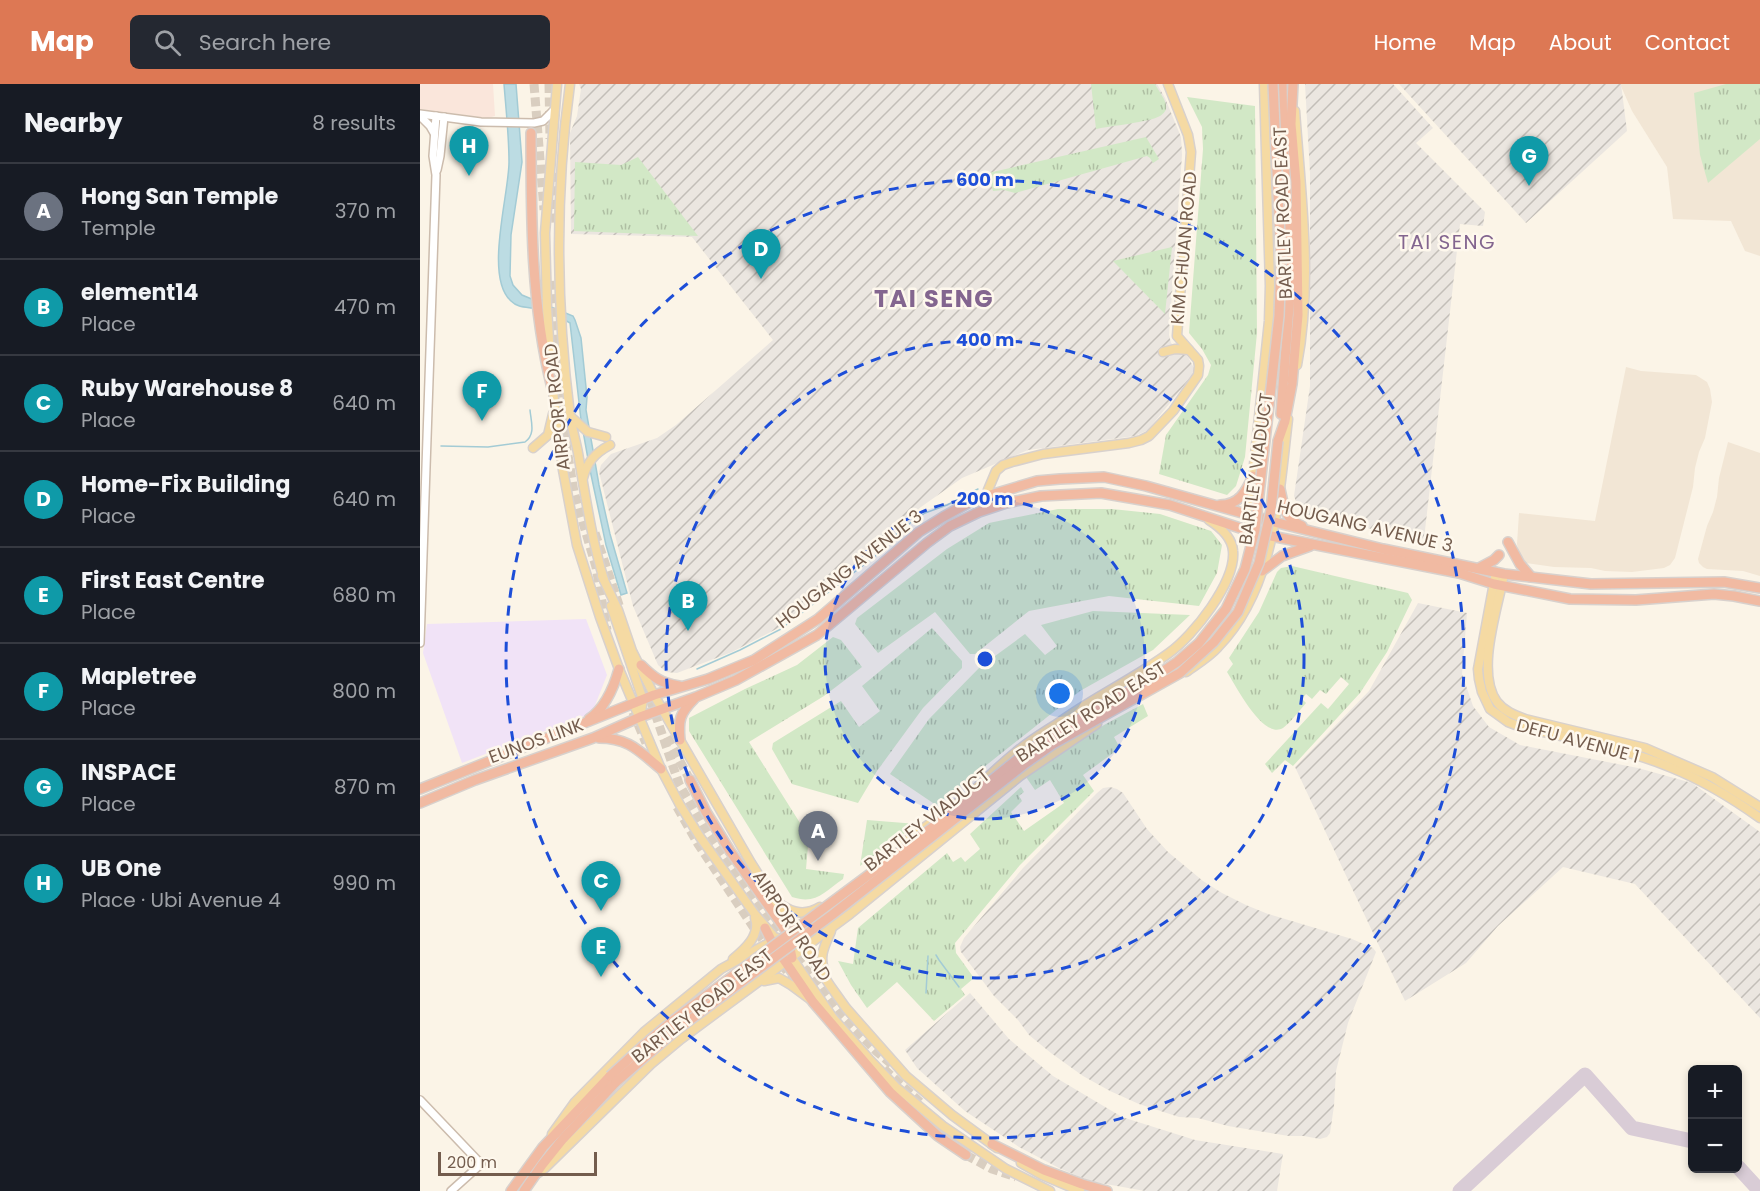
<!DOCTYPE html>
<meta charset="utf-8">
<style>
:root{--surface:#171b24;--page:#242831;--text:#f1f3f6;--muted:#9ea1a6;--line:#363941;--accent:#dd7854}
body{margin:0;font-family:Poppins,sans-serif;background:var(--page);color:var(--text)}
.controls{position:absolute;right:18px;bottom:18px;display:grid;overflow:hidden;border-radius:9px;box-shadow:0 3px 9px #0003}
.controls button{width:54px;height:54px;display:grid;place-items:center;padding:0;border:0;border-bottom:2px solid var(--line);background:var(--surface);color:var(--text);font:30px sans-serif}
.scale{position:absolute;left:18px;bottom:15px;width:159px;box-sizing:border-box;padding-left:6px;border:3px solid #735c4d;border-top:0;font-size:16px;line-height:21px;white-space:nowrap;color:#735c4d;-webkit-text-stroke:4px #fef8ed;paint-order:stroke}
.you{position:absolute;left:640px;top:610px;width:21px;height:21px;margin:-15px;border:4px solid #fff;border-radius:50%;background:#1a73e8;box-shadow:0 0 0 9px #1a73e833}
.badge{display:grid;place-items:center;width:39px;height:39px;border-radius:50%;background:var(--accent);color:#fff;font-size:20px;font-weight:700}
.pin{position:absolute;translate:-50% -50px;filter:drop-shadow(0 2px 3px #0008)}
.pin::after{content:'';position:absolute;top:32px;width:21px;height:18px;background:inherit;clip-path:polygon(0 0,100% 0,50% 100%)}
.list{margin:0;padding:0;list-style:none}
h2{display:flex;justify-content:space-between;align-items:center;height:78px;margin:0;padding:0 24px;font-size:26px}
h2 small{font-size:20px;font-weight:400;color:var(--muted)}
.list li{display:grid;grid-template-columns:39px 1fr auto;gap:18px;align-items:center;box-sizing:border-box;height:96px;padding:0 24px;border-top:2px solid var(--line)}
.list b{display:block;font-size:22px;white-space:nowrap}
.list p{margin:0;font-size:20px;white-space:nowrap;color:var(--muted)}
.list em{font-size:20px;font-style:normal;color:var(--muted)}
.icon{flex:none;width:33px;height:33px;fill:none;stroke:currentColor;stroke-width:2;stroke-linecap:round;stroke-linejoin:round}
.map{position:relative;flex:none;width:1340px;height:1107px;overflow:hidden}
header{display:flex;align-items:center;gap:36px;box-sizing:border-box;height:84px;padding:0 30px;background:var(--accent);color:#fff}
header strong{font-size:28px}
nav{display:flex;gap:33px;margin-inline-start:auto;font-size:21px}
.search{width:420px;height:54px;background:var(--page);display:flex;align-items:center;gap:15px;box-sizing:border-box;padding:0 21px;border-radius:9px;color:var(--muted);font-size:22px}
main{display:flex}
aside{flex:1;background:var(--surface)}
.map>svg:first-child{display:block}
</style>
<header>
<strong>Map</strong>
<div class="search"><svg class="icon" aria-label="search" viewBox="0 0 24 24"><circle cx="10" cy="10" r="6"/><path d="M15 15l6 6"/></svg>Search here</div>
<nav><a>Home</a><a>Map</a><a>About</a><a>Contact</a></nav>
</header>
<main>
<aside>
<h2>Nearby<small>8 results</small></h2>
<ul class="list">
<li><span class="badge" style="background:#6b7280">A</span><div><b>Hong San Temple</b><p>Temple</p></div><em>370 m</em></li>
<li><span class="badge" style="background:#0f9aa8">B</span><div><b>element14</b><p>Place</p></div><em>470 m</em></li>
<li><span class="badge" style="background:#0f9aa8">C</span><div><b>Ruby Warehouse 8</b><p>Place</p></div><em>640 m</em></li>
<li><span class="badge" style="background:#0f9aa8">D</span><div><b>Home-Fix Building</b><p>Place</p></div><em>640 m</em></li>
<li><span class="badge" style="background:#0f9aa8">E</span><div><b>First East Centre</b><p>Place</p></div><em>680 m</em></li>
<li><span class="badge" style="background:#0f9aa8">F</span><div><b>Mapletree</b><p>Place</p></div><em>800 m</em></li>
<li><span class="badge" style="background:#0f9aa8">G</span><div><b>INSPACE</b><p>Place</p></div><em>870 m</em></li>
<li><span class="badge" style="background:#0f9aa8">H</span><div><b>UB One</b><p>Place · Ubi Avenue 4</p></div><em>990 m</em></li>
</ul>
</aside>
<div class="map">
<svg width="1340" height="1107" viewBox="0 0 1340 1107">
<defs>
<pattern id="industrial-furrows" width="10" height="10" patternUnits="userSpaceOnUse" patternTransform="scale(1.5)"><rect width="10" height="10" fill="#ebe6e0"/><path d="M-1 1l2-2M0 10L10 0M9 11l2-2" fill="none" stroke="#c3beb8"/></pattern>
<pattern id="grass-tufts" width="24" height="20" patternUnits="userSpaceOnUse" patternTransform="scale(1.5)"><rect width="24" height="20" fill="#d2e8c6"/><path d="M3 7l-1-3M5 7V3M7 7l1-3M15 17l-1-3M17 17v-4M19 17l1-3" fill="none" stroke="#afbfa3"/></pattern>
</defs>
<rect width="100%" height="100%" fill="#fbf4e7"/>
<!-- residential -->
<g fill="#f2e6d5">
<path d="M1200,0H1340V172L1325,167L1311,137L1253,135L1247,83L1212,27Z"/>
<path d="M1206,283L1221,287L1276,291L1287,298L1290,305L1292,318L1285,354L1279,368L1275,384L1273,403L1255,474L1250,481L1244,484L1212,488L1185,487L1171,484L1134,483L1106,479L1098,466L1097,460L1099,429L1175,437Z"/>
<path d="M1308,358L1340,369V492L1323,487L1287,485L1283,483L1279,479L1278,475L1287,442L1293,428L1297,413L1299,394Z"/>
</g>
<!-- commercial -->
<path fill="#fae6db" d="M0,0H73L75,32L68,34L0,25Z"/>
<!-- industrial -->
<g fill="url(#industrial-furrows)">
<path d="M159,0H737L745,14L761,53L762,71L749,251L751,259L768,273L774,284L771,293L728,346L715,352L608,366L542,394L501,423L360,543L312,568L257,589L246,588L238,581L213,522L179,388L181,381L191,370L237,354L256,341L353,256L272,153L151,150L150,49L157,32L161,5Z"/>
<path d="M885,0H973L1013,44L996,59L1065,128L1063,142L1040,140L1004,455L900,435L880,428L874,412L890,302V89Z"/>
<path d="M979,0H1201L1207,47L1106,139Z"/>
<path d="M998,519L1047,529L1042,590L1053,622L1069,643L1100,661L1218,684L1272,699L1340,748V934L1215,800L1143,783L1078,842L1046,879L985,917L875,683L949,607Z"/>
<path d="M690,703L697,705L703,709L727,745L748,768L783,797L802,809L826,821L848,830L932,855L953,864L956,868L928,939L916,987L914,1022L910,1049L907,1053L900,1055L884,1052H869L808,1042L778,1034L759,1033L719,1020L690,1007L663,992L631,969L609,951L598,936L574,912L541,868L540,863L544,854L603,784L677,709L683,704Z"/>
<path d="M550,909L589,955L633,992L702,1033L775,1056L863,1070L857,1107H725L669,1097L639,1084L599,1063L545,1027L497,984L485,966Z"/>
</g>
<!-- education -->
<path fill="#f1e3f7" d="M166,535L187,591L172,629L42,679L3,569L7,540Z"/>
<!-- grass -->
<g fill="url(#grass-tufts)">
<path d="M671,0H735C738,6 748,18 746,25C746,27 742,31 740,32C730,38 690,42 676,45Z"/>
<path d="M1306,0H1340V55L1288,99L1280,71L1274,9Z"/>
<path d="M767,13L835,22L837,249L825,373L816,402L807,411L739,390L746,351L788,291L791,281L782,265L769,249L783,65L782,43Z"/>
<path d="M726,53L739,75L733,79L730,74L727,72L595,109L584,106L573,107L568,89Z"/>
<path d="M218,73L278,152L154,147L155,78L201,81Z"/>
<path d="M752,163L745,230L693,177Z"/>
<path d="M638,425H692L740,430L791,447L802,461L797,489L779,522L689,512L609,527L555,570H550L515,528L458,569L435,540L437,534L527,465L569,439Z"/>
<path d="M872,482L988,509L992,516L967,568L940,609L873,682L865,676L852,689L845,680L901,619L908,625L929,600L921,593L906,610L900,606L892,615L886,610L882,615L886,619C879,627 871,638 863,644C843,656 816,602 807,588L813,580L809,574L839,528L857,488L861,484Z"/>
<path d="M673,527L770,531L733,566L660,607L516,721L470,690L509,635L560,583L605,550L625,571L637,562L621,541Z"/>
<path d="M512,544L542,577V584L503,624L457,687L438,719L372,700L352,665L353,659L421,617L439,643L460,627L442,602Z"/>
<path d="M413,553L421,556L442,583L404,612L329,658L392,758L388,762L386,785L424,790L423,795C404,808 396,821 372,813L269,647V634L325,605L377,581Z"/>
<path d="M723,620L728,632L694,653L700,664L663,691L674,707L600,781L535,859L536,869L554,894L541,905L545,911L514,937L477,898L447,924L431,901L418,877L433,880L438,844L527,769L533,778L541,773L545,778L560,765L550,750L601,703L604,708L599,712L602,717L591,728L604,747L644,719L630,696L615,706L606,693L684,641Z"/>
<path d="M447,736L497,740L440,782Z"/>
</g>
<!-- water -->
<path fill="#bcdce3" stroke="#a3cbd5" stroke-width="1.5" d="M84,0H96L102,78L91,151L90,192L93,201L102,211L153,232L155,236L161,254L167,313L166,326L179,401L190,450L207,509L201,511L186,461L170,386L161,336L150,239C142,234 121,225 112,224C103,223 97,223 91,217C64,193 89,111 89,78C89,52 86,26 84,0Z"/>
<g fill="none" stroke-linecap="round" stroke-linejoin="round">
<!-- stream -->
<g stroke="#a3cbd5" stroke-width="1.5">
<path d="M21,362L68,363L105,358C116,350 111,338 110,326"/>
<path d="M277,585L320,566L361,545L463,466L480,446L505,429L527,421L558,405"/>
<path d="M516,871L519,876L539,903"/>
<path d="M506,909L508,872"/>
</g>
<!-- taxiway -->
<g stroke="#d9ccd6" stroke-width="15">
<path d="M1318,1083L1340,1107"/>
<path d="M1040,1107L1165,991L1212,1044L1272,1057"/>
</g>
<!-- highway-tunnel -->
<g stroke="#d9cec0" stroke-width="9" stroke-dasharray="9 4.5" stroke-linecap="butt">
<path d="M114,0L124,126"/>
<path d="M129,0L130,55"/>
<path d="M132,89L136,141"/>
<path d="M130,197L140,322L154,408L176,483L187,546"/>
<path d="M175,449L200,524"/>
<path d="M222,591L259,700L288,750L347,835L419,928L456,967L475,983"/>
<path d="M213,628L226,659"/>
<path d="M247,653L270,696"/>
<path d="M257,723L278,760L336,847L373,895"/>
<path d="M464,985L500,1018"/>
<path d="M546,1071L572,1085L596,1093"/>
</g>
<!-- minor casing -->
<g stroke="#ccbcad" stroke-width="10">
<g id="minor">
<path d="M0,30L61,38L114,39L123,37L135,25"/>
<path d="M0,32L10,42L14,49"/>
<path d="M17,86L20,72L24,33"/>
<path d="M0,559L16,91L13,72L16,32"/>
<path d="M0,1016L61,1080L31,1107"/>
</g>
</g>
<!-- major casing -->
<g stroke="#d8d1cd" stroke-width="11">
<g id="major">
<path d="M150,0C135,109 136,221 150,331C152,346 157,360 159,375C166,416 172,456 184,496"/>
<path d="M875,27C881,111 893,198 877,281"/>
<path d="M743,268L755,265L769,266"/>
<path d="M131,286L127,224L125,149L137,0"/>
<path d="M132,299L143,386L157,461L180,533L199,585L241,685L260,721L280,753L334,829L372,874L413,934L449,975L476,1003L523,1042L586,1085L630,1107"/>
<path d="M151,333L168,348L186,353"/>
<path d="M113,364L128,351L133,330"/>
<path d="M163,394C167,378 175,369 190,361"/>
<path d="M567,412L568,406L576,387L583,381L592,378L623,370L709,359L721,356L729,352L753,327L778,291L779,282L778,276L757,252L771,68L768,51L748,0"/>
<path d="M829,447L832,400L849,237L850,202L844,0"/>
<path d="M1076,488L1058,585L1059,595L1062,608L1070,625L1088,638L1101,643C1151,655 1205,664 1252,684C1284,697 1312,714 1340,734"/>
<path d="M1084,490C1078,524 1055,588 1077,618C1084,627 1094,631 1105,635L1225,664L1292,693L1340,723"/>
<path d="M182,492L198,526L212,567L234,611L331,779L372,844L411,903L426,924L486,992L532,1031L577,1064"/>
<path d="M191,522L223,616L220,633"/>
<path d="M766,588C777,580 789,573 798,563C855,505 859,411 868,335"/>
<path d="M556,704C569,692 582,679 596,668C610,656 626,647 641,637C676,612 715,594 749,569C773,552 816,498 813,467C812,453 800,443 789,436"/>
<path d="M484,759L541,716"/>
<path d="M360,820C373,829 385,832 400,823"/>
<path d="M313,875C325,865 341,851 335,834"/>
<path d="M405,888C398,873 405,861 411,847"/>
<path d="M344,897L359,894L371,901L390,915"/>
<path d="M132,1050L155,1018L224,948L301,885L358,854"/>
<path d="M601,1079L622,1091L660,1107"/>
<path d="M118,1089L125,1084L231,980L261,955L430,830L600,692L677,640"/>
</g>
</g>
<!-- highway casing -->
<g stroke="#d8d1cd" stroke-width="12">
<g id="highway">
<path d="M111,49C111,134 111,222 132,304"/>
<path d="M861,330L871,195L863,55L862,0"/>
<path d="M858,357L865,337L872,300L878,231L876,98L871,40L873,0"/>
<path d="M860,405C864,422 864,435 882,442"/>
<path d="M800,421C819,421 826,408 833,392"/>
<path d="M1088,458L1100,480L1111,493"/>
<path d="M1059,484L1074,476L1079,471"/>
<path d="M842,487L862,472L890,462"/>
<path d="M221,581C234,594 241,599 259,602"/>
<path d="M169,635C185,624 194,603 199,585"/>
<path d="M179,654C209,654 219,667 241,685"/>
<path d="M260,656C258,636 260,629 274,615"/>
<path d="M270,696L286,728L310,767L367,848L372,874"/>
<path d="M0,705L234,611L288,595L334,576L398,535L499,448L523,433L550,418L567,412L617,397L640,395L684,393L726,402L858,439L963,465L1084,490L1171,500L1304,498L1340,504"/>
<path d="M0,719L55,696L173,654L220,633L276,613L316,596L397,551L507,459L530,442L559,428L586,419L621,412L681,409L750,421L820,444L851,452L1039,489L1074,500L1150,515L1216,516L1294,510L1314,512L1340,517"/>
<path d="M345,844L352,858L393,918L470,1008L518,1052L546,1071"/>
<path d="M572,1060L624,1086L662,1100L687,1107"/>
<path d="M91,1107L123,1063L190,992"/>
<path d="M104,1107L122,1081L142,1056L196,998"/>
</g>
</g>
<!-- minor -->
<use href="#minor" stroke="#fff" stroke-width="7"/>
<!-- major -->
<use href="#major" stroke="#f5daa3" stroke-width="8"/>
<!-- highway -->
<use href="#highway" stroke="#f1baa2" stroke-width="9"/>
<!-- highway-bridge casing -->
<g stroke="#d8d1cd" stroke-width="12" stroke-linecap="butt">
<g id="highway-bridge">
<path d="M190,992L223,962L255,935L521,737L604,670L645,643L736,592L757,578L779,559L806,525L825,485L835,446L859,232L861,176L853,0"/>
<path d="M196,998L255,947L412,831L606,679L633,660L760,589L794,558L818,528L839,479L851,426L858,357"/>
</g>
</g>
<!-- highway-bridge -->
<use href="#highway-bridge" stroke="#f1baa2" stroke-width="9"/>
</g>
<!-- distance rings -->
<circle cx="565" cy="575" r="160" fill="#1d4ed8" fill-opacity=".12"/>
<g fill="none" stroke="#1d4ed8" stroke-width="3" stroke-dasharray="10 8">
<circle cx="565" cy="575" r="160"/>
<circle cx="565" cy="575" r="319"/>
<circle cx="565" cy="575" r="479"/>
</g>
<g text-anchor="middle" stroke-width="5" stroke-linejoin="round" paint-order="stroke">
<!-- street labels -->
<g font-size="18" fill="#735c4d" stroke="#fef8ed">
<text transform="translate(863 129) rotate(-92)" y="6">BARTLEY ROAD EAST</text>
<text transform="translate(764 164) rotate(-85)" y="6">KIM CHUAN ROAD</text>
<text transform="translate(137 323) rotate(-96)" y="6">AIRPORT ROAD</text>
<text transform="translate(836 385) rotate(-82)" y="6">BARTLEY VIADUCT</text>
<text transform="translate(945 442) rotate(13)" y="6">HOUGANG AVENUE 3</text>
<text transform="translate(429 485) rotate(-38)" y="6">HOUGANG AVENUE 3</text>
<text transform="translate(671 628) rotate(-32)" y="6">BARTLEY ROAD EAST</text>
<text transform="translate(116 657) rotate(-20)" y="6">EUNOS LINK</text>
<text transform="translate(1158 657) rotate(15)" y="6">DEFU AVENUE 1</text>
<text transform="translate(507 736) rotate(-38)" y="6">BARTLEY VIADUCT</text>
<text transform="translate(372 842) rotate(57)" y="6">AIRPORT ROAD</text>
<text transform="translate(282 922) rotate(-38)" y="6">BARTLEY ROAD EAST</text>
</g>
<!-- neighbourhood labels -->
<g font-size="20" letter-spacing="1.5" fill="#83658f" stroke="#fef8ed">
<text x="1027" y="165">TAI SENG</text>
</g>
<!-- district labels -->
<g font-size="24" font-weight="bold" letter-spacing="1.5" fill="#83658f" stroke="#fef8ed">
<text x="514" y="223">TAI SENG</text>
</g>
</g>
<circle cx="565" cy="575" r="9" fill="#1d4ed8" stroke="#fef8ed" stroke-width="3"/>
<g font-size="18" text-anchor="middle" font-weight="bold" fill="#1d4ed8" stroke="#fef8ed" stroke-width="5" stroke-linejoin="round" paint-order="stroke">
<text x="565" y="102">600 m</text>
<text x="565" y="262">400 m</text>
<text x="565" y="421">200 m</text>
</g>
</svg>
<div class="controls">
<button>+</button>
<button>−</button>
</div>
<div class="scale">200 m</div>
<div class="you"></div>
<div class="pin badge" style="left:398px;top:777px;background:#6b7280">A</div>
<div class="pin badge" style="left:268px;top:547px;background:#0f9aa8">B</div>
<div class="pin badge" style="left:181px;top:827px;background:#0f9aa8">C</div>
<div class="pin badge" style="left:341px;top:195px;background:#0f9aa8">D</div>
<div class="pin badge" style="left:181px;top:893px;background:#0f9aa8">E</div>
<div class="pin badge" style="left:62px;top:337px;background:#0f9aa8">F</div>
<div class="pin badge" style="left:1109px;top:102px;background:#0f9aa8">G</div>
<div class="pin badge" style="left:49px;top:92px;background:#0f9aa8">H</div>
</div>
</main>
